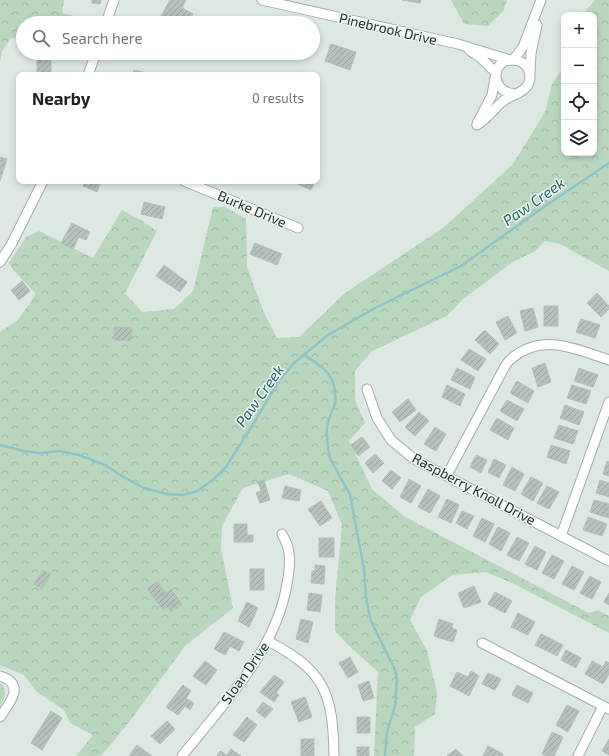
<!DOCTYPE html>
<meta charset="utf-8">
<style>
:root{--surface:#fff;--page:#f2f2f2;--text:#202124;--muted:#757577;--line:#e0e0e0}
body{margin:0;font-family:"Exo 2",sans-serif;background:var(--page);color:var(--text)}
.controls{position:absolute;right:12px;top:12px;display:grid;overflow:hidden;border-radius:8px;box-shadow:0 2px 6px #0003}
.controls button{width:36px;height:36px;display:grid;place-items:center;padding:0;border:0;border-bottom:1px solid var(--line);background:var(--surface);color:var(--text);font:20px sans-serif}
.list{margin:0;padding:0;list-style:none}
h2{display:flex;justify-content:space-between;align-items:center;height:52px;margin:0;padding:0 16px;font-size:17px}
h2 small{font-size:13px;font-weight:400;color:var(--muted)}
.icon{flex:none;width:22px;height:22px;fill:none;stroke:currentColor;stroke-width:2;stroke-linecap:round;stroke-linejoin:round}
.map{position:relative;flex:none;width:609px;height:756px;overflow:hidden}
.search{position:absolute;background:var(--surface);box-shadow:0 2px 6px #0003;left:16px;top:16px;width:304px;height:44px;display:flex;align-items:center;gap:10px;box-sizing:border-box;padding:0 14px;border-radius:22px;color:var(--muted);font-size:15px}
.panel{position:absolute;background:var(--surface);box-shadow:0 2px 6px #0003;left:16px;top:72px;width:304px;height:112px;border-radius:8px}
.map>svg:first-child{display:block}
</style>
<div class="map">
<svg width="609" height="756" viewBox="0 0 609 756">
<defs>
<pattern id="forest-crowns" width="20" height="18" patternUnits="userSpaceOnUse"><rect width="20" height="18" fill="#b9d7be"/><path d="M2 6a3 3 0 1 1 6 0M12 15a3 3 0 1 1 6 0" fill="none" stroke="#9fb9a4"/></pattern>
<pattern id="building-hatch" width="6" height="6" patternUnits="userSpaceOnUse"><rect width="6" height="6" fill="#b4c2bb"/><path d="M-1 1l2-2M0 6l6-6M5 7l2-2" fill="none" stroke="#9aa7a1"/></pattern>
</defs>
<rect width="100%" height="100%" fill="#dee8e3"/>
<!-- forest -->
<g fill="url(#forest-crowns)">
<path d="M0,0H64L62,13L97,22L96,23H23V38H11L2,51L0,62Z"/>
<path d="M451,0H507L504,10L488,26L464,24Z"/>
<path d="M595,0H609V271L560,244L545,241L535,251L513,262L462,300L447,316L372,351L355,371V400L365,423L349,441L372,489L405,517L589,613L598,610L609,616V633L514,584L486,572L452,575L421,597L410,620L427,651L437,692L435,714L415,727L414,756H374L378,672L348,645L335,631V599L342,525L328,491L289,474L243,488L222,526L221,549L233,608L185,646L130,721L101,756H76L93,735L70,723L64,710L37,692L24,675L0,665V332L18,320L36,294L14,271L9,263L26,237L39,231L93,258L122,210L141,220L157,231L125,293L142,312L174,309L193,291L213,207H225L246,219L247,267L265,315L277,338L299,337L345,293L443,228L513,164L545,112L552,84L564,66V153H594V15H582Z"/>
<path d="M0,683L3,685C6,693 5,699 0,706Z"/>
</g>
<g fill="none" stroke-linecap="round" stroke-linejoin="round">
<!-- stream -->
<g stroke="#8cc4c7" stroke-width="2.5">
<path d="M304,355C319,364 333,372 335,391C335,395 336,399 335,403C333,411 328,418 327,427C326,436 328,448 330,458L350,495L364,569L366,598L371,621L395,670L397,680L395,706L387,732L385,756"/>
<path d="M0,445L24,451L40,453L60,451L79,455L105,465L125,478L144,488L167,494L183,495L197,491L214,479L226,467L255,421L278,382L294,363L328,335L375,308L461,266L538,211L609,163"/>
</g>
</g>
<!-- building -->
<g fill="url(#building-hatch)" stroke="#b2c0b9">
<path d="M92,0H101L100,4L92,3Z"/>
<path d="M170,0H186L182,8L193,14L187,23L176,17L172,23H169L160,18Z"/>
<path d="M402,0H421L420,3Z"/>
<path d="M331,44L356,52L350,70L325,61Z"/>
<path d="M140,53H154L153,58L139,56Z"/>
<path d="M267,53H280V58L267,56Z"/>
<rect x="37" y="56" width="14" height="19"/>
<path d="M134,70L147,73V75H133Z"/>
<path d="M0,157L7,159L0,181Z"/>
<path d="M85,181H101L97,192L83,186Z"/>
<path d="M291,181H315L311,190Z"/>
<path d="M144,202L165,207L162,219L141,214Z"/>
<path d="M72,223L90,232L86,240L79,237L73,249L61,243Z"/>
<path d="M255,243L282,254L277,265L250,254Z"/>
<path d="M164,265L187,282L180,292L156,276Z"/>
<path d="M22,281L30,291L19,300L11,290Z"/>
<path d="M597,293L609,306V309L601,317L587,303Z"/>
<rect x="544" y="306" width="14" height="20"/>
<path d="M533,308L538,327L525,331L520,311Z"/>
<path d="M508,316L517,333L505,340L496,322Z"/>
<path d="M581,319L600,325L595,338L576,332Z"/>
<path d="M114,327L132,328L131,341L114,340Z"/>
<path d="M485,330L499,344L490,354L475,340Z"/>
<path d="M469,349L486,359L478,371L461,360Z"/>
<path d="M545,363L551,382L538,387L532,368Z"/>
<path d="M457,368L475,377L470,389L451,380Z"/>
<path d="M579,368L598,375L593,387L574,381Z"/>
<path d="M517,381L534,391L528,403L510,393Z"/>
<path d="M447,385L465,394L460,406L442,397Z"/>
<path d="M572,385L591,391L586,404L567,398Z"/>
<path d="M408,399L416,410L400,422L392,412Z"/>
<path d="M507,400L524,409L517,421L500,411Z"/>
<path d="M565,405L584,412L579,425L560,418Z"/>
<path d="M419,412L429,421L415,436L405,427Z"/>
<path d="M497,418L514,428L508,440L490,430Z"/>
<path d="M559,425L578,431L573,444L554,438Z"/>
<path d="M435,427L446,434L436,451L424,444Z"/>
<path d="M362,437L370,447L358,456L351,445Z"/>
<path d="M551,445L570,451L566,464L547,457Z"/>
<path d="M375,454L384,463L373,473L365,463Z"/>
<path d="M476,455L487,460L481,473L470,467Z"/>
<path d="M494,459L506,465L499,478L488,472Z"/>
<path d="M607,461L609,462V476L603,474Z"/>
<path d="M512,467L524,474L515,491L503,485Z"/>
<path d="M391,470L401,478L392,489L382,481Z"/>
<path d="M531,477L543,483L533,501L521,494Z"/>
<path d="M409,479L421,486L411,503L400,497Z"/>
<path d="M264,480L270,500L260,503L256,493L261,491L258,482Z"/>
<path d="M600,480L609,483V497L596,493Z"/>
<path d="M285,486L301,490L299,501L282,498Z"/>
<path d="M547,486L559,492L549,509L537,503Z"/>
<path d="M428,489L440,496L430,513L418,507Z"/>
<path d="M447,499L459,505L451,523L438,517Z"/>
<path d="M594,500L609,504V518L590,512Z"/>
<path d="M321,501L332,518L320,526L308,509Z"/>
<path d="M462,511L474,516L467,529L456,523Z"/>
<path d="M588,517L607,524L602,536L583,530Z"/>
<path d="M482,518L494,524L485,542L473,536Z"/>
<path d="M234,524H247V535H253V542H234Z"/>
<path d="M498,527L510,533L501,551L489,544Z"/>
<path d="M517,537L529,543L519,561L507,555Z"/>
<rect x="319" y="538" width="15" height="19"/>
<path d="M535,546L546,552L537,570L525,564Z"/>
<path d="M552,555L564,561L554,579L542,573Z"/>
<path d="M315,565L325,566L324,584L311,583L312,571H315Z"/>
<path d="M572,566L584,572L574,590L562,584Z"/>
<rect x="250" y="569" width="14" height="21"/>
<path d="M43,570L51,574L42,589L34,584Z"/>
<path d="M590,576L601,582L592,599L580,593Z"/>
<path d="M157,581L166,593L171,589L182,604L171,612L167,607L163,610L147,589Z"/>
<path d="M474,586L481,602L464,608L458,593Z"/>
<path d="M495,592L512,601L505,613L488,604Z"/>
<path d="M309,593L322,595L320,612L307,610Z"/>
<path d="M609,593V605L604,602Z"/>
<path d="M247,602L258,608L249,627L238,621Z"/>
<path d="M518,613L535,622L528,635L511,627Z"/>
<path d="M301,619L313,622L308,643L296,639Z"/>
<path d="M439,619L453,624L452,628L457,630L453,642L434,636Z"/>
<path d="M224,632L244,642L239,651L230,646L225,655L214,649Z"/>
<path d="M541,634L563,645L557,656L535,645Z"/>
<path d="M566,650L581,658L576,668L561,660Z"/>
<path d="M350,657L358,672L348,678L339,663Z"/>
<path d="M205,661L217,670L206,685L193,676Z"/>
<path d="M592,661L603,667L606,661L609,663V674L603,684L585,674Z"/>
<path d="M471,671L479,676L469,696L450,686L457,672L468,677Z"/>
<path d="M488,673L501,679L495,690L482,684Z"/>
<path d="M274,675L284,682L276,693L279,695L274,702L260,692Z"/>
<path d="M369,681L374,698L363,701L358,685Z"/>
<path d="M183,685L191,691L186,698L194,703L190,710L185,706L178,715L166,707Z"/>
<path d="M517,685L533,693L528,703L512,695Z"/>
<path d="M305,697L312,717L299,722L291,702Z"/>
<path d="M263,702L273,709L265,718L256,711Z"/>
<path d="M567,705L579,711L568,732L556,725Z"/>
<path d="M51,711L62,718L42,750L31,743Z"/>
<path d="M247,717L257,725L244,742L233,735Z"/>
<rect x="357" y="717" width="13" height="16"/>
<path d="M167,721L175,729L160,744L151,736Z"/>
<path d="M552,732L563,737L554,756H547L542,754Z"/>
<rect x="301" y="739" width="13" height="17"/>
<path d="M609,739V755L602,751Z"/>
<path d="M137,745L152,756H129Z"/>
<path d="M488,746L503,754L502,756H483Z"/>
<rect x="357" y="747" width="12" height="9"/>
<path d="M231,749L241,756H217L220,751L227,755Z"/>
<path d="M456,749L463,756H447Z"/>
</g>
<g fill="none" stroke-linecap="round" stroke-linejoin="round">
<!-- minor casing -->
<g stroke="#a2afa9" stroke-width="11">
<g id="minor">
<path d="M262,0L458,44L510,60"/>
<path d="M106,23L114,0"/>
<path d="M469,50L481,58L496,73"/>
<path d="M513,60L523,47L541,0"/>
<path d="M530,73L531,53L537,25"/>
<path d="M88,75L96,53"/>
<path d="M477,124L492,95L495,78"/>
<path d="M477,125C487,119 493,110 502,102C511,94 529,93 530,78C530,73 529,69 526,66C523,62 518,60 512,60C490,60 490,92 515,94"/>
<path d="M184,181L298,228"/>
<path d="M0,262L11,245L43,181"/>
<path d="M367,389L377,418L391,440L414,459L609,561"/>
<path d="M447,475L502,372C504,368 507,362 511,359C542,332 576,349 609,360"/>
<path d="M561,536L609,402"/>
<path d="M268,641C325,671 333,693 334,756"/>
<path d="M482,643L609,709"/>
<path d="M0,676C26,684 10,703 0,717"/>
<path d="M182,756C223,704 276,651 287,584C289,572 291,560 288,548C287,543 284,538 282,534"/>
<path d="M578,756L603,706"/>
</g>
</g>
<!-- minor -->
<use href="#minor" stroke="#fff" stroke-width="9"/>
</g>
<g text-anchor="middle" stroke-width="3" stroke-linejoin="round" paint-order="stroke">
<!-- street labels -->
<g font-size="14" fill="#22362e" stroke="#eef5f1">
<text transform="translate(388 29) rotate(13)" y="5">Pinebrook Drive</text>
<text transform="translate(252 209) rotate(23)" y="5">Burke Drive</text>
<text transform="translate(474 489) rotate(28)" y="5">Raspberry Knoll Drive</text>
<text transform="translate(245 673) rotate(-55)" y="5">Sloan Drive</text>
</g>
<!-- water labels -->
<g font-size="15" font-style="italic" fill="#246569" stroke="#eef5f1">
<text transform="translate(534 202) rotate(-35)" y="5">Paw Creek</text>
<text transform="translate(260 396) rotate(-55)" y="5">Paw Creek</text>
</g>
</g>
</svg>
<div class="controls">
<button>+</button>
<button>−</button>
<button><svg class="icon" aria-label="locate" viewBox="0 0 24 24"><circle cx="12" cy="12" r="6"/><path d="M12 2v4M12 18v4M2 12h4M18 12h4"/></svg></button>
<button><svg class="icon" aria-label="layers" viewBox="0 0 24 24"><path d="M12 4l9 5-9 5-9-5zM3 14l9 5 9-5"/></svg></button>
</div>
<div class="search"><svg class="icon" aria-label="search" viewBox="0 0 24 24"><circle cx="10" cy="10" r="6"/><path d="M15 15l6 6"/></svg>Search here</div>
<section class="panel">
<h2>Nearby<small>0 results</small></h2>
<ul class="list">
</ul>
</section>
</div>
